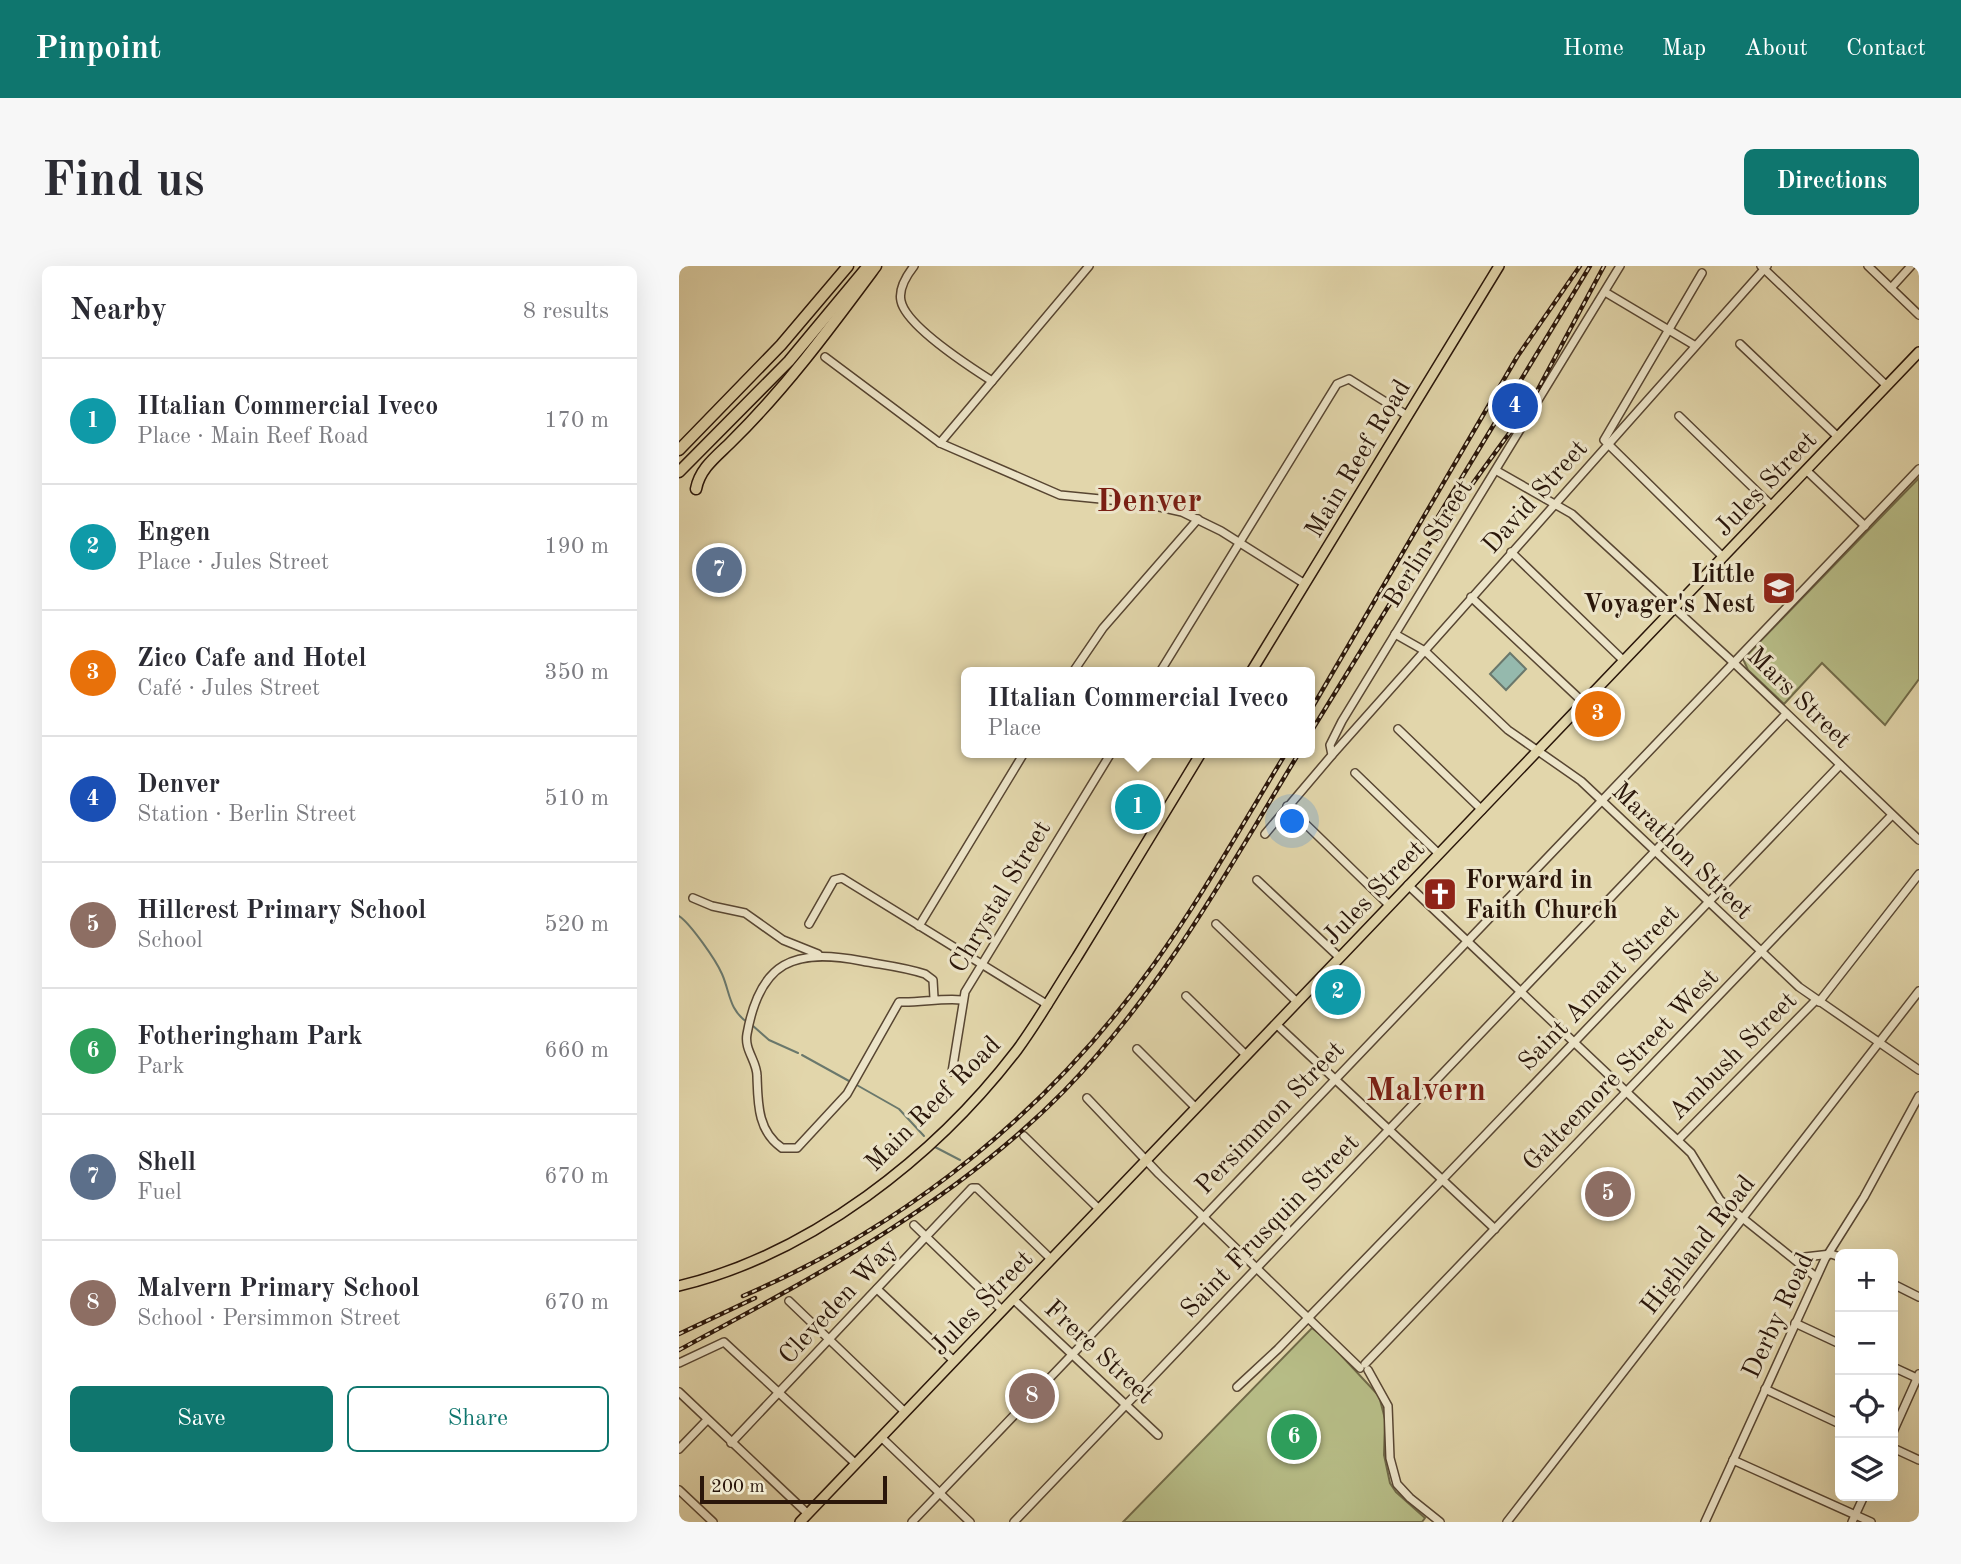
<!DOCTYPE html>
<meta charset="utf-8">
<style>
:root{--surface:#fff;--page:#f7f7f7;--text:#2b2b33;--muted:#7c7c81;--line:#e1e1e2;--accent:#0f766e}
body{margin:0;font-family:"Old Standard TT",serif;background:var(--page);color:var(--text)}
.controls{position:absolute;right:21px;bottom:21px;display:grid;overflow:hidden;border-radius:10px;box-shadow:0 7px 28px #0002}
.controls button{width:63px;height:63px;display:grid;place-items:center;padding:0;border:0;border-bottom:2px solid var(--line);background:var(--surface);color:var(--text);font:35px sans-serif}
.scale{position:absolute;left:21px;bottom:18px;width:187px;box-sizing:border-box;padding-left:7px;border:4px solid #2a160a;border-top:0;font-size:19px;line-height:24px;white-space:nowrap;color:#2a160a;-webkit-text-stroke:5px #ece4c8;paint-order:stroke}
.you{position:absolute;left:614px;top:556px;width:24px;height:24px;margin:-18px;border:5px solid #fff;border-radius:50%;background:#1a73e8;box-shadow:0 0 0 10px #1a73e833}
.badge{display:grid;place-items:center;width:46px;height:46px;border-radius:50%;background:var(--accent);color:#fff;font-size:23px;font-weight:700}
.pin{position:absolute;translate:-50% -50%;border:4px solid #fff;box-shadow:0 2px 7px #0006}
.popup{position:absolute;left:282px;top:401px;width:354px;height:91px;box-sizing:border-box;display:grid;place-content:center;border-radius:10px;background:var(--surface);filter:drop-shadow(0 2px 5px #0005);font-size:23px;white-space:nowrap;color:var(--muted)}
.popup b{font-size:26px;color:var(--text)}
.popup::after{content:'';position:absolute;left:50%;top:100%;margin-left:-14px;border:14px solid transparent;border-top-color:var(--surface)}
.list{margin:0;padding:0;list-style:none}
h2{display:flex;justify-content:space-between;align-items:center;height:91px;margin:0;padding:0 28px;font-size:30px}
h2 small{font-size:23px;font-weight:400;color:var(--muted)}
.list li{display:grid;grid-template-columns:46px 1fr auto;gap:21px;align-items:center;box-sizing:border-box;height:126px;padding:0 28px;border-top:2px solid var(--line)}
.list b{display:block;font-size:26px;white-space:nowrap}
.list p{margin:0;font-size:23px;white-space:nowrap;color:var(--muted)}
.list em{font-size:23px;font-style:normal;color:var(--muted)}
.actions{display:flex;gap:14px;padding:21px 28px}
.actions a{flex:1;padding:16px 0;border:2px solid var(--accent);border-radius:10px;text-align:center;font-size:24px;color:var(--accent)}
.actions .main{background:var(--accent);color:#fff}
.icon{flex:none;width:38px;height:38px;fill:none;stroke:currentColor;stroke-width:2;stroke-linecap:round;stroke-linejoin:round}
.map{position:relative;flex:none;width:1240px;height:1256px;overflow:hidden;border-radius:10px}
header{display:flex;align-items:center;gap:42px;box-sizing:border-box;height:98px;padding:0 35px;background:var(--accent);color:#fff}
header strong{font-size:33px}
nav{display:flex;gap:38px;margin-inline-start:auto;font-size:24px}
.intro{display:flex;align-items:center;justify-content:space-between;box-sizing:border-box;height:168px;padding:0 42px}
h1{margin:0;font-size:49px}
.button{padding:18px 32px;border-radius:10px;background:var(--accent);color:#fff;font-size:24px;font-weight:700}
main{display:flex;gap:42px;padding:0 42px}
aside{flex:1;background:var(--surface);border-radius:10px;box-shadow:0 7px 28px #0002}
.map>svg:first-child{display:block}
</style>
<header>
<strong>Pinpoint</strong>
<nav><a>Home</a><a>Map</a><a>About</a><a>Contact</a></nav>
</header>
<div class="intro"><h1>Find us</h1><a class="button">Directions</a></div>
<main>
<aside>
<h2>Nearby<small>8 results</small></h2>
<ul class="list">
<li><span class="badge" style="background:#0f9aa8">1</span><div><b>IItalian Commercial Iveco</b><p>Place · Main Reef Road</p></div><em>170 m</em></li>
<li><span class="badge" style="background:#0f9aa8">2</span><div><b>Engen</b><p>Place · Jules Street</p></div><em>190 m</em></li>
<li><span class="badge" style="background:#e8710a">3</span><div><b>Zico Cafe and Hotel</b><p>Café · Jules Street</p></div><em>350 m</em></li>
<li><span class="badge" style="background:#1a4fb4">4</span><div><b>Denver</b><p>Station · Berlin Street</p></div><em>510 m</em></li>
<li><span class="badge" style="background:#8d6e63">5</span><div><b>Hillcrest Primary School</b><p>School</p></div><em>520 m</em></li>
<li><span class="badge" style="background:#2e9e5b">6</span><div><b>Fotheringham Park</b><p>Park</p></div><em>660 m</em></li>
<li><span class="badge" style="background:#5c6f8a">7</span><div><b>Shell</b><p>Fuel</p></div><em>670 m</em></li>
<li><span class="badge" style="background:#8d6e63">8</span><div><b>Malvern Primary School</b><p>School · Persimmon Street</p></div><em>670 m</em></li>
</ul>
<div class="actions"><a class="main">Save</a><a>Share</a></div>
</aside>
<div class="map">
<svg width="1240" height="1256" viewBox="0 0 1240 1256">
<rect width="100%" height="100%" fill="#e2d6ab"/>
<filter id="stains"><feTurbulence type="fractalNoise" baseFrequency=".00286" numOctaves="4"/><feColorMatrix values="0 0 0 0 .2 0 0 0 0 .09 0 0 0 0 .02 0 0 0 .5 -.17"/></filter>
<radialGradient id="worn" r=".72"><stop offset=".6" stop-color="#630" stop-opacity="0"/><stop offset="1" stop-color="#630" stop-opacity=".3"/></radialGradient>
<!-- green -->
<g fill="#b7bd87" stroke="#706a48" stroke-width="2">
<path d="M1240,212V413L1206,459L1143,397L1105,438L1069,404L1064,393Z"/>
<path d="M633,1062L646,1072L700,1130L706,1153L705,1189L711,1217L717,1226L746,1252L743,1256H444Z"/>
</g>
<!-- water -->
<path fill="#95b9ad" stroke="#6a786c" stroke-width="2" d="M831,387L847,403L827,424L811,408Z"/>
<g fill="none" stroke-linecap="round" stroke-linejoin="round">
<!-- stream -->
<g stroke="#6a786c" stroke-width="2">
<path d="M0,650C11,657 37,694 43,708C51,726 50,744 68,756"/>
<path d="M73,759L90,774L119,787"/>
<path d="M123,789L170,815"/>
<path d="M176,818L220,843L245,870"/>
<path d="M256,881L281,894"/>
</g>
<!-- minor casing -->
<g stroke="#584632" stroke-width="10">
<g id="minor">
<path d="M235,0C228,9 219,22 222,35C227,60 291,101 313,115"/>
<path d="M1082,0L1208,120"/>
<path d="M1189,0L1240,49"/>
<path d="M1023,7L925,174L1044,291"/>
<path d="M1212,22L1232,0"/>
<path d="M926,26L1015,79"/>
<path d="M1061,78L1159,171"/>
<path d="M146,91L261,177L381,229L462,237L503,246L542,265L626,318"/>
<path d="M1000,150L1093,240"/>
<path d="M261,177L410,0"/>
<path d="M1127,204L1186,260"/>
<path d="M818,205L893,248L1055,397L1240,574"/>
<path d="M832,286L945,395"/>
<path d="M792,331L905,437"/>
<path d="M716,368L746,385L829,464L902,515L1120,721L1240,804"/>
<path d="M394,406L424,362L519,253"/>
<path d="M481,406L658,118L670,113L729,150"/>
<path d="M719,463L803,544"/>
<path d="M653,489L1088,0"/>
<path d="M676,507L760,588"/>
<path d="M608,540L710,639"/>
<path d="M586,568L653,489L651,479L663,455L941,0"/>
<path d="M578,614L660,691"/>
<path d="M729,619L1012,887L1041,934L1137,1011"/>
<path d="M14,632L33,640L66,647L104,674L139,688"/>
<path d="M130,658L155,614L163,612L369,739"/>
<path d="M537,658L618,736"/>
<path d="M240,660L345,487"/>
<path d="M507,730L567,789"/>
<path d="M255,732L254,714L246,708C225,701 204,699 183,695C115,682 81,695 68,768C65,784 78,795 78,810C79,836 78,865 103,882H118L168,828L220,736C241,737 261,732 283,734"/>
<path d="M1140,736L1240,608"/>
<path d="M597,758L816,963"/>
<path d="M458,783L517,842"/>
<path d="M273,806L286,726L432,487"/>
<path d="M408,832L480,908L681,1102"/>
<path d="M345,870L420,943"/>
<path d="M999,874L1137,734"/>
<path d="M235,959L323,1044"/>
<path d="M1117,992L1152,988L1161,991"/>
<path d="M1214,1018L1240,1031"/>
<path d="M198,1023L275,1095"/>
<path d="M334,1033L479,1169"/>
<path d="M110,1035L226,1146"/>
<path d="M1116,1057L1161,1078"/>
<path d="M0,1097L45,1076L177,1198"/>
<path d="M686,1098L1213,549"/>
<path d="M1214,1101L1240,1113"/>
<path d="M689,1104L709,1140L711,1192L718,1218L731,1232L761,1256"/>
<path d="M558,1121L599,1083L763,914L1161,499"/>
<path d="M1086,1123L1161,1158"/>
<path d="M0,1126L129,1248"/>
<path d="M1214,1166L1240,1108"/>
<path d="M202,1171L291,1256"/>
<path d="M52,1177L293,922H298L372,993"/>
<path d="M1214,1182L1240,1194"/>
<path d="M0,1183L28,1154"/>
<path d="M1054,1194L1192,1256"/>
<path d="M0,1224L34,1256"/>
<path d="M233,1256L1240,203"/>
<path d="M335,1256L1107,448"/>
<path d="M828,1256L1240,725"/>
<path d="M1026,1256L1146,993L1185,931L1240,830"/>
<path d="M1173,1256L1185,1230"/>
</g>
</g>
<!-- major casing -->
<g stroke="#2a160a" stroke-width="12">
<g id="major">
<path d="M572,406L820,0"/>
<path d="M0,1020C132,988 256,891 338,784C360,754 378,722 398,691C440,623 481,554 522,487"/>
<path d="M121,1256L1240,86"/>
</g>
</g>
<!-- highway casing -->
<g stroke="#2a160a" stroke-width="13">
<g id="highway">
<path d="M0,184L102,79L169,0"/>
<path d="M0,206L110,95L189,0"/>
<path d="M17,223C21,202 38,190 52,176C107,122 151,62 197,0"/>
</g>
</g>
<!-- minor -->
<use href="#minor" stroke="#ece4c8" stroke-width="7"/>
<!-- major -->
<use href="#major" stroke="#e2d6ab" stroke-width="9"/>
<!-- highway -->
<use href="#highway" stroke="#e2d6ab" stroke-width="10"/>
<!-- rail casing -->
<g stroke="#2a160a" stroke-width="4.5">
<g id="rail">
<path d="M757,254L911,0"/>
<path d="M630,447L838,91L901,0"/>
<path d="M630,469L736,297L850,140L925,0"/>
<path d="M64,1030C229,959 371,844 475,698C523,631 564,557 607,487"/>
<path d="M0,1068L76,1032"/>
<path d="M0,1084C137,1010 275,937 385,825C482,726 549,604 620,487"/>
</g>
</g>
<!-- rail -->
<use href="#rail" stroke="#ece4c8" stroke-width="2" stroke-dasharray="5" stroke-linecap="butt"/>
</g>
<!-- icons -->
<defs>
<g id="school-square" transform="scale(1.75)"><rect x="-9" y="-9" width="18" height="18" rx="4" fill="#8f2418" stroke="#ece4c8"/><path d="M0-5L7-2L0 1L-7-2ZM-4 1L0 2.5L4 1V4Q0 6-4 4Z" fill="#fff"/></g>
<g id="church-square" transform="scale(1.75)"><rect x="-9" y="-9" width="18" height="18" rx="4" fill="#8f2418" stroke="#ece4c8"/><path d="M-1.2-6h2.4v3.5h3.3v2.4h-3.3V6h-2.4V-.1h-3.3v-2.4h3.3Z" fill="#fff"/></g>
</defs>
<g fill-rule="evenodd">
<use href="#school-square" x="1100" y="322"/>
<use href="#church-square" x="761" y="628"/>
</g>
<g text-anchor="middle" stroke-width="6" stroke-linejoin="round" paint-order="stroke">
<!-- street labels -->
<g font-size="26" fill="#2a160a" stroke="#ece4c8">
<text transform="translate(678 192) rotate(-59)" y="9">Main Reef Road</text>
<text transform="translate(1086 217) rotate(-46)" y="9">Jules Street</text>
<text transform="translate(855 230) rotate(-48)" y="9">David Street</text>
<text transform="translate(748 277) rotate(-58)" y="9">Berlin Street</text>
<text transform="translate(1121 431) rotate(44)" y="9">Mars Street</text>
<text transform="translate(1004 584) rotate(44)" y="9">Marathon Street</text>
<text transform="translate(694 626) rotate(-46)" y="9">Jules Street</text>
<text transform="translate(320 630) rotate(-59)" y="9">Chrystal Street</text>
<text transform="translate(919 721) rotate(-46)" y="9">Saint Amant Street</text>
<text transform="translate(1053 789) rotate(-45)" y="9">Ambush Street</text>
<text transform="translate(941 803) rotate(-46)" y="9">Galteemore Street West</text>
<text transform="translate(253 837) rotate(-45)" y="9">Main Reef Road</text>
<text transform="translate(590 851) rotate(-46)" y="9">Persimmon Street</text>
<text transform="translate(590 959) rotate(-46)" y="9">Saint Frusquin Street</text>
<text transform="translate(1018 978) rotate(-52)" y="9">Highland Road</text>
<text transform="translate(158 1035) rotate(-47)" y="9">Cleveden Way</text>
<text transform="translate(302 1036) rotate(-46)" y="9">Jules Street</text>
<text transform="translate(1098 1049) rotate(-65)" y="9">Derby Road</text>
<text transform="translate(421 1085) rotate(43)" y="9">Frere Street</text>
</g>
<!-- poi labels -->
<g font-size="26" font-weight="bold" fill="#2a160a" stroke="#ece4c8" text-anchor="end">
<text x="1076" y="316">Little<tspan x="1076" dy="30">Voyager's Nest</tspan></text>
<text x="786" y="622" text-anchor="start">Forward in<tspan x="786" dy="30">Faith Church</tspan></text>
</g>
<!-- district labels -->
<g font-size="33" font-weight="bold" fill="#7a1f14" stroke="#ece4c8">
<text x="470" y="245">Denver</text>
<text x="747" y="834">Malvern</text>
</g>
</g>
<rect width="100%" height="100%" filter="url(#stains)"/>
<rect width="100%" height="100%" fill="url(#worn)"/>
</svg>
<div class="controls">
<button>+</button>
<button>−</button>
<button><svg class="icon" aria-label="locate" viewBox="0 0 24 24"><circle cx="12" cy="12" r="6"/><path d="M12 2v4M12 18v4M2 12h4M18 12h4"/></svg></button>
<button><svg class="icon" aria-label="layers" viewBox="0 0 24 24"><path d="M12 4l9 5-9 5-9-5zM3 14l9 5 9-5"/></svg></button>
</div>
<div class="scale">200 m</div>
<div class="you"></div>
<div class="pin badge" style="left:459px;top:541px;background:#0f9aa8">1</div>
<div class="popup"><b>IItalian Commercial Iveco</b>Place</div>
<div class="pin badge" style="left:659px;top:726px;background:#0f9aa8">2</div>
<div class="pin badge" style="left:919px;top:448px;background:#e8710a">3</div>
<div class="pin badge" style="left:836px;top:140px;background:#1a4fb4">4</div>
<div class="pin badge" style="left:929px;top:928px;background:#8d6e63">5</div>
<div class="pin badge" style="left:615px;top:1171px;background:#2e9e5b">6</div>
<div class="pin badge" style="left:40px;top:304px;background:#5c6f8a">7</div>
<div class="pin badge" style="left:353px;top:1130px;background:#8d6e63">8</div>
</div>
</main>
